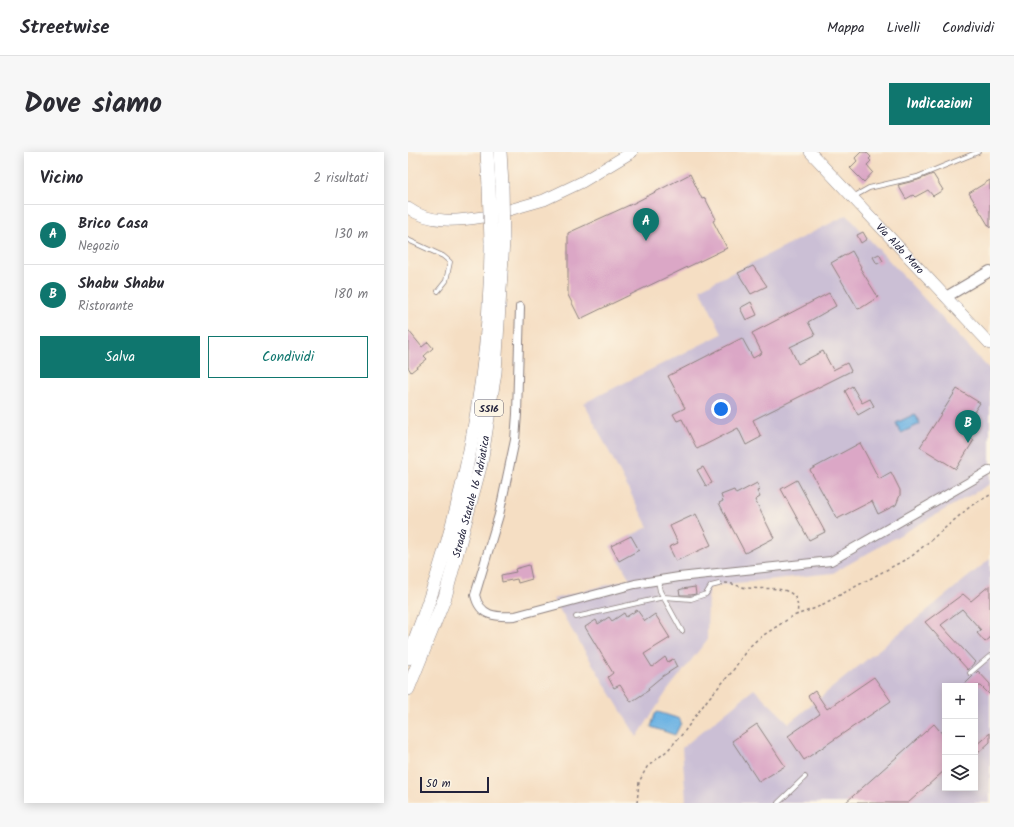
<!DOCTYPE html>
<html lang="it">
<meta charset="utf-8">
<style>
:root{--surface:#fff;--page:#f7f7f7;--text:#2b2b33;--muted:#7c7c81;--line:#e1e1e2;--accent:#0f766e}
body{margin:0;font-family:Kalam,sans-serif;background:var(--page);color:var(--text)}
.controls{position:absolute;right:12px;bottom:12px;display:grid;overflow:hidden;border-radius:0px;box-shadow:0 2px 10px #0003}
.controls button{width:36px;height:36px;display:grid;place-items:center;padding:0;border:0;border-bottom:1px solid var(--line);background:var(--surface);color:var(--text);font:20px sans-serif}
.scale{position:absolute;left:12px;bottom:10px;width:69px;box-sizing:border-box;padding-left:4px;border:2px solid #22223b;border-top:0;font-size:11px;line-height:14px;white-space:nowrap;color:#22223b;-webkit-text-stroke:3px #fcf5e5;paint-order:stroke}
.you{position:absolute;left:313px;top:257px;width:14px;height:14px;margin:-10px;border:3px solid #fff;border-radius:50%;background:#1a73e8;box-shadow:0 0 0 6px #1a73e833}
.badge{display:grid;place-items:center;width:26px;height:26px;border-radius:50%;background:var(--accent);color:#fff;font-size:13px;font-weight:700}
.pin{position:absolute;translate:-50% -33px;filter:drop-shadow(0 1px 2px #0008)}
.pin::after{content:'';position:absolute;top:21px;width:14px;height:12px;background:inherit;clip-path:polygon(0 0,100% 0,50% 100%)}
.list{margin:0;padding:0;list-style:none}
h2{display:flex;justify-content:space-between;align-items:center;height:52px;margin:0;padding:0 16px;font-size:17px}
h2 small{font-size:13px;font-weight:400;color:var(--muted)}
.list li{display:grid;grid-template-columns:26px 1fr auto;gap:12px;align-items:center;box-sizing:border-box;height:60px;padding:0 16px;border-top:1px solid var(--line)}
.list b{display:block;font-size:15px;white-space:nowrap}
.list p{margin:0;font-size:13px;white-space:nowrap;color:var(--muted)}
.list em{font-size:13px;font-style:normal;color:var(--muted)}
.actions{display:flex;gap:8px;padding:12px 16px}
.actions a{flex:1;padding:9px 0;border:1px solid var(--accent);border-radius:0px;text-align:center;font-size:14px;color:var(--accent)}
.actions .main{background:var(--accent);color:#fff}
.icon{flex:none;width:22px;height:22px;fill:none;stroke:currentColor;stroke-width:2;stroke-linecap:round;stroke-linejoin:round}
.map{position:relative;flex:none;width:582px;height:651px;overflow:hidden;border-radius:0px}
header{display:flex;align-items:center;gap:24px;box-sizing:border-box;height:56px;padding:0 20px;background:var(--surface);border-bottom:1px solid var(--line)}
header strong{font-size:19px}
nav{display:flex;gap:22px;margin-inline-start:auto;font-size:14px}
.intro{display:flex;align-items:center;justify-content:space-between;box-sizing:border-box;height:96px;padding:0 24px}
h1{margin:0;font-size:28px}
.button{padding:10px 18px;border-radius:0px;background:var(--accent);color:#fff;font-size:14px;font-weight:700}
main{display:flex;gap:24px;padding:0 24px}
aside{flex:1;background:var(--surface);border-radius:0px;box-shadow:0 2px 10px #0003}
.map>svg:first-child{display:block}
</style>
<header>
<strong>Streetwise</strong>
<nav><a>Mappa</a><a>Livelli</a><a>Condividi</a></nav>
</header>
<div class="intro"><h1>Dove siamo</h1><a class="button">Indicazioni</a></div>
<main>
<aside>
<h2>Vicino<small>2 risultati</small></h2>
<ul class="list">
<li><span class="badge">A</span><div><b>Brico Casa</b><p>Negozio</p></div><em>130 m</em></li>
<li><span class="badge">B</span><div><b>Shabu Shabu</b><p>Ristorante</p></div><em>180 m</em></li>
</ul>
<div class="actions"><a class="main">Salva</a><a>Condividi</a></div>
</aside>
<div class="map">
<svg width="582" height="651" viewBox="0 0 582 651">
<rect width="100%" height="100%" fill="#fcf5e5"/>
<filter id="ink" filterUnits="userSpaceOnUse"><feTurbulence type="fractalNoise" baseFrequency=".025" numOctaves="2"/><feDisplacementMap in="SourceGraphic" scale="8" xChannelSelector="R" yChannelSelector="G"/><feConvolveMatrix kernelMatrix="1 2 1 2 8 2 1 2 1" color-interpolation-filters="sRGB"/></filter>
<filter id="wash" filterUnits="userSpaceOnUse"><feTurbulence type="fractalNoise" baseFrequency=".012" numOctaves="4" result="noise"/><feDisplacementMap in="SourceGraphic" scale="16" xChannelSelector="R" yChannelSelector="G"/><feGaussianBlur stdDeviation="0.9" result="paint"/><feColorMatrix in="noise" values="0 0 0 0 0 0 0 0 0 0 0 0 0 0 0 0 0 1.4 0 .05"/><feComposite in="paint" operator="in"/></filter>
<g filter="url(#wash)">
<rect width="100%" height="100%" fill="#f5dec3"/>
<!-- industrial -->
<g fill="#cbbfd5" fill-rule="evenodd">
<path d="M439,63L582,218V332L425,421L300,434L299,488L259,539L229,585L145,447L222,427L202,394L240,375L176,251L314,182L292,137Z"/>
<path d="M582,407V651H275L278,648L274,596L346,537L381,571ZM537,534H567V636H537Z"/>
</g>
<!-- water -->
<g fill="#6cb2e3" stroke="#476a8f">
<path d="M507,262L512,272L493,281L488,271Z"/>
<path d="M250,560L272,567L273,571L267,583L243,575L247,562Z"/>
</g>
<g id="blocks">
<!-- building -->
<g fill="#dba7c6">
<path d="M453,0H458L463,5L461,7L463,9L459,13L465,20L456,30L442,16L449,9L447,6Z"/>
<path d="M282,22L294,47L297,46L308,67L305,69L319,96L172,167L160,143V81L226,51Z"/>
<path d="M525,22L535,38L525,44L520,38L507,45L505,43L498,47L490,33L510,28Z"/>
<path d="M582,28V76L561,41Z"/>
<path d="M455,80L459,87L453,91L449,83Z"/>
<path d="M444,99L453,115L452,116L470,145L453,156L450,157L423,111Z"/>
<path d="M471,102L475,109L469,112L465,105Z"/>
<path d="M345,114L359,134L343,142L330,121Z"/>
<path d="M421,141L428,154L400,170L407,183L382,195L390,212L415,199L425,218L439,211L443,219L345,268L353,285L338,293L330,276L289,297L274,267L269,269L265,262L277,256L260,224L334,186L345,206L354,201L344,181Z"/>
<path d="M343,150L349,163L338,168L332,156Z"/>
<path d="M0,178L14,195L20,190L25,196L16,204L19,207L3,220L0,215Z"/>
<path d="M444,234L454,251L462,247L466,254L450,263L437,239Z"/>
<path d="M549,237L572,251L553,279L566,288L548,317L512,295Z"/>
<path d="M452,291L471,327L483,320L492,338V343L488,353L470,362L464,349L429,367L402,318Z"/>
<path d="M295,315L304,331L298,334L289,318Z"/>
<path d="M389,328L417,380L401,388L373,337Z"/>
<path d="M349,331L352,338L349,339L352,345L347,348L366,386L337,401L311,351L315,349L313,343L326,338L328,342Z"/>
<path d="M288,362L303,393L268,409L261,395L270,391L262,374Z"/>
<path d="M223,384L231,398L211,409L203,394Z"/>
<path d="M121,413L124,427L110,431L109,427L94,430L93,423L108,420L107,417Z"/>
<path d="M582,433V486L577,490L569,481L573,478L554,457L533,473L567,510L560,518L517,470L555,442L563,449Z"/>
<path d="M287,435L288,442L283,443H272L271,438L274,437Z"/>
<path d="M229,458L237,469L247,462L262,486L236,502L244,515L257,505L260,510L265,507L269,515L252,526L240,536L241,538L223,550L212,533L206,536L200,525L205,521L177,475L188,468L190,472L201,465L204,469L216,461L218,465Z"/>
<path d="M570,519L582,532V543L573,534H555Z"/>
<path d="M466,525L483,549L396,608L380,584L412,562L400,544L407,539L419,557Z"/>
<path d="M349,572L377,614L351,630L324,589Z"/>
<path d="M526,572L537,585V618L500,651H437Z"/>
<path d="M582,581V590L570,601L567,594Z"/>
</g>
</g>
</g>
<g filter="url(#ink)">
<use href="#blocks" fill-opacity="0" stroke="#8c807f" stroke-width="1"/>
<g fill="none" stroke-linecap="round" stroke-linejoin="round">
<!-- service casing -->
<g stroke="#8c807f" stroke-width="5.5">
<g id="service">
<path d="M445,45L461,36L509,25L570,0"/>
<path d="M0,88L35,104L42,110L38,129L30,139"/>
<path d="M250,429L252,439L274,479"/>
<path d="M168,465L256,445L283,447L298,442L303,434L311,432"/>
<path d="M562,521L582,504"/>
<path d="M370,651L397,625"/>
</g>
</g>
<!-- minor casing -->
<g stroke="#8c807f" stroke-width="10">
<path id="minor" d="M112,155L109,262L107,288L91,363L67,443C72,465 88,465 107,464L227,432L271,425L423,409L582,318"/>
</g>
<!-- tertiary casing -->
<g stroke="#8c807f" stroke-width="12">
<path id="tertiary" d="M538,145L582,119"/>
</g>
<!-- secondary casing -->
<g stroke="#8c807f" stroke-width="12">
<g id="secondary">
<path id="s1" d="M402,0L582,192"/>
<path d="M0,56C22,72 50,69 75,65"/>
<path d="M101,58L136,48L174,30L224,0"/>
</g>
</g>
<!-- trunk casing -->
<g stroke="#8c807f" stroke-width="14">
<g id="trunk">
<path d="M79,0L81,34"/>
<path d="M92,0L94,33"/>
<path d="M0,506C52,374 83,232 83,90"/>
<path id="s2" d="M0,537L37,445L73,311L87,220L95,88"/>
</g>
</g>
<!-- path -->
<g stroke="#8c807f" stroke-width="1.5" stroke-dasharray="3 3" stroke-linecap="butt">
<path d="M317,431C325,431 331,435 339,436C361,438 395,430 389,463"/>
<path d="M229,651L231,630L239,615L260,598L276,580L300,547L324,520L340,496L351,486L385,464L408,456L504,404L564,353L582,343"/>
</g>
<!-- service -->
<use href="#service" stroke="#fff" stroke-width="4"/>
<!-- minor -->
<use href="#minor" stroke="#fff" stroke-width="8"/>
<!-- tertiary -->
<use href="#tertiary" stroke="#fff" stroke-width="10"/>
<!-- secondary -->
<use href="#secondary" stroke="#fff" stroke-width="11"/>
<!-- trunk -->
<use href="#trunk" stroke="#fff" stroke-width="13"/>
<!-- trunk-bridge casing -->
<g stroke="#8c807f" stroke-width="14" stroke-linecap="butt">
<g id="trunk-bridge">
<path d="M94,33L95,88"/>
<path d="M81,34L83,90"/>
</g>
</g>
<!-- trunk-bridge -->
<use href="#trunk-bridge" stroke="#fff" stroke-width="13"/>
</g>
</g>
<g text-anchor="middle" stroke-width="3.5" stroke-linejoin="round" paint-order="stroke">
<!-- shield labels -->
<rect fill="#fcf5e5" stroke="#63616e" stroke-width="1" x="67" y="248" width="28" height="16" rx="3"/>
<g font-size="10" font-weight="bold" fill="#22223b">
<text x="81" y="260">SS16</text>
</g>
<!-- street labels -->
<g font-size="11" fill="#22223b" stroke="#fcf5e5">
<text dy="4" stroke="none"><textPath href="#s1" startOffset="132">Via Aldo Moro</textPath></text>
<text dy="4" stroke="none"><textPath href="#s2" startOffset="203">Strada Statale 16 Adriatica</textPath></text>
</g>
</g>
</svg>
<div class="controls">
<button>+</button>
<button>−</button>
<button><svg class="icon" aria-label="layers" viewBox="0 0 24 24"><path d="M12 4l9 5-9 5-9-5zM3 14l9 5 9-5"/></svg></button>
</div>
<div class="scale">50 m</div>
<div class="you"></div>
<div class="pin badge" style="left:238px;top:89px">A</div>
<div class="pin badge" style="left:560px;top:291px">B</div>
</div>
</main>
